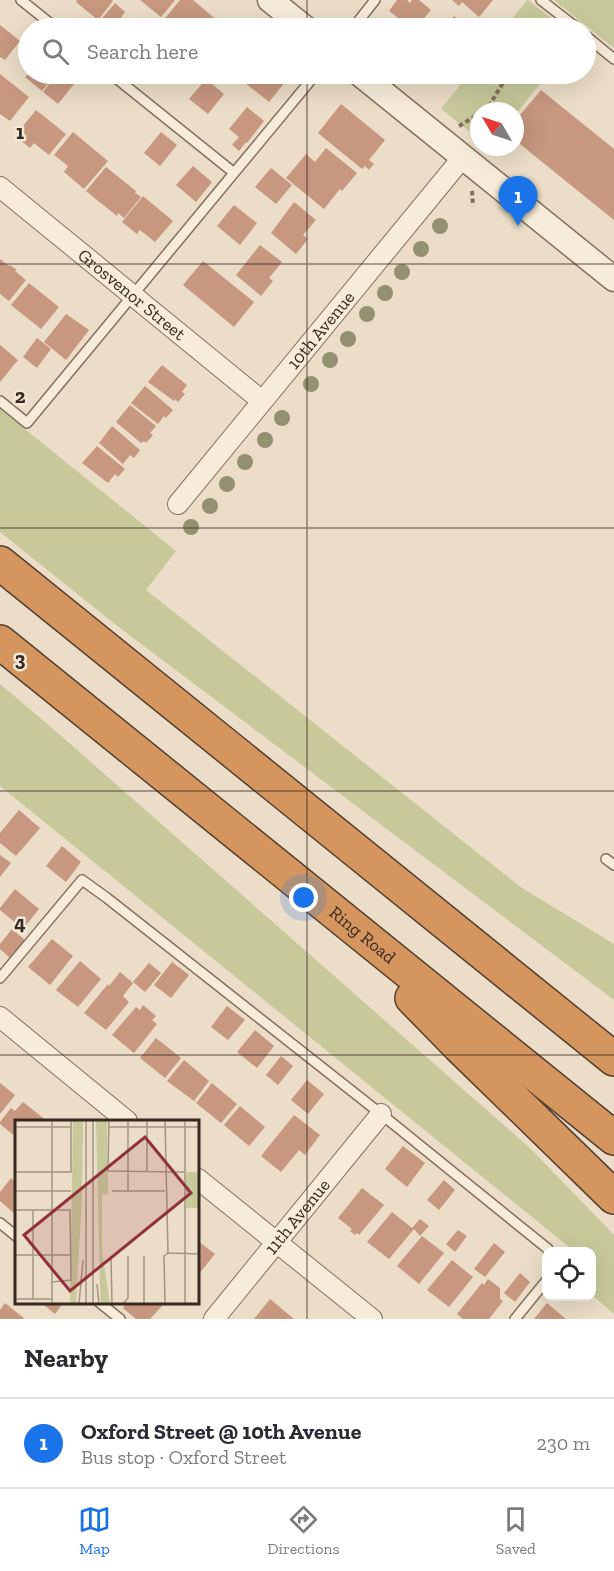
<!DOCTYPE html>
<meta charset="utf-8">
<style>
:root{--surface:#fff;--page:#f2f2f3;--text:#2b2b33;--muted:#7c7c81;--line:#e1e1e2;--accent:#1a73e8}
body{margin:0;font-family:"Zilla Slab",serif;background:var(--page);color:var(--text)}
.controls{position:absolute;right:18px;bottom:18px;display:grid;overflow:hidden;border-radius:12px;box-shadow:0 6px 24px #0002}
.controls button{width:54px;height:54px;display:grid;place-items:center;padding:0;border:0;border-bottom:2px solid var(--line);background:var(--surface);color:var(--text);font:30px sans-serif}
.compass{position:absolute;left:470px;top:102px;width:54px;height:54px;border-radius:50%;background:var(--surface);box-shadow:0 6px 24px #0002;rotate:309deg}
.you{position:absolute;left:304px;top:898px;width:21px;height:21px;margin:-15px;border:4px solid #fff;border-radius:50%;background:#1a73e8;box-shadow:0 0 0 9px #1a73e833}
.badge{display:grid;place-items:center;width:39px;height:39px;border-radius:50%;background:var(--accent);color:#fff;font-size:20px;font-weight:700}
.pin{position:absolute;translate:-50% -50px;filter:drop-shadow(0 2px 3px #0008)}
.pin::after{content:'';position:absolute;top:32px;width:21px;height:18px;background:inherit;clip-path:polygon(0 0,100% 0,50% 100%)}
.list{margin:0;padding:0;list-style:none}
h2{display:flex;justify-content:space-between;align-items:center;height:78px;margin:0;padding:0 24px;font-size:26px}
h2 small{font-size:20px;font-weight:400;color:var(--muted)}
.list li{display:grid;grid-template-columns:39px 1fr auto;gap:18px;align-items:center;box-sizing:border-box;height:90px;padding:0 24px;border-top:2px solid var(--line)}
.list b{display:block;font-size:22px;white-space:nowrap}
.list p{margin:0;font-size:20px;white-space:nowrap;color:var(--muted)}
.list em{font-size:20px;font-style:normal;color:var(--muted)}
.icon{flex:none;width:33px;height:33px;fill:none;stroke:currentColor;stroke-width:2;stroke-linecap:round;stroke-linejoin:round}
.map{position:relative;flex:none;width:614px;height:1319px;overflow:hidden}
.search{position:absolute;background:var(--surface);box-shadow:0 6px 24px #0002;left:18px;right:18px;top:18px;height:66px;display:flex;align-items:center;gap:15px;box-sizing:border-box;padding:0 21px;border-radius:33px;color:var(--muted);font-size:22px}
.sheet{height:168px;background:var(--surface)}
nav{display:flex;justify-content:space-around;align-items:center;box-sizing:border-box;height:84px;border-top:2px solid var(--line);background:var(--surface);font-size:16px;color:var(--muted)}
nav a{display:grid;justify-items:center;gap:3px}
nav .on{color:var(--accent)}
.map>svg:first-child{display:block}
</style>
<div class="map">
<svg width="614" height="1319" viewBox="0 0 614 1319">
<rect width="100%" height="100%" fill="#ebddc7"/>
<!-- green -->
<g fill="#c7c99b">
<path d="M527,0H528L564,28H505Z"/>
<path d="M554,0H614V48Z"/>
<path d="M469,74H548L515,115V111H479V139L441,109Z"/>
<path d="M0,409L176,551L146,590L522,888L614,944V1000L116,625L0,532Z"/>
<path d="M0,684L59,734L531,1149L614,1235V1314L592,1295V1252L574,1251L0,786Z"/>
</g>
<!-- building -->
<g fill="#c7977f">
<path d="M77,0H112L113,1L98,20L76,2Z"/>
<path d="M140,0H175L161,17Z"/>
<path d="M180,0H193L219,22L214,28H157Z"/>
<path d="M397,0H407L410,3L412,0H419L431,10L416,28H411L389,11Z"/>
<path d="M452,0H493L479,17L462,2L459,6Z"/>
<path d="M115,3L125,12L120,19L126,24L122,28H94Z"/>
<path d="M454,16L470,28H438L444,21L448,24Z"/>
<path d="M0,25L20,41L5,60L0,57Z"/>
<path d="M0,74L29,97L10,121L0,114Z"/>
<path d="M28,74H56L42,91L25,77Z"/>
<path d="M57,74H61L74,84L58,104L43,92Z"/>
<path d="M214,74H227L222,80Z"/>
<path d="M244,74H277L286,81L269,102L240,79Z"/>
<path d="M206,79L224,94L208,114L189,99Z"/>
<path d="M541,90L614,149V220L515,140V121Z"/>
<path d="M341,104L385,140L369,160L374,164L369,170L365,166L362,169L318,133Z"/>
<path d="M247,107L264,121L247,143L246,142L239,151L232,145L239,137L229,129Z"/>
<path d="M36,110L66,134L49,155L34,143L30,148L15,136Z"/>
<path d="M73,132L108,161L84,189L64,172L68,166L54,155Z"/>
<path d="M161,132L177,145L160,166L144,153Z"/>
<path d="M326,148L357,173L342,191L340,189L324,209L286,178L306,154L315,162Z"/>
<path d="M193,166L212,182L196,202L176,185Z"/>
<path d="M106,167L136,191L135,193L141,197L124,218L118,213L117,216L86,191Z"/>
<path d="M271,168L292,185L276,204L255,187Z"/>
<path d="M143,196L173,221L155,242L140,230L137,234L122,222Z"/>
<path d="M294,202L316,220L303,235L308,239L296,254L271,233Z"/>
<path d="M234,205L257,223L240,245L217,226Z"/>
<path d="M260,245L282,262L269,278L273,281L261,296L236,275Z"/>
<path d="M0,259L9,266L10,265L17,270L15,271L26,280L9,301L0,294Z"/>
<path d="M203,261L254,302L234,327L183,285Z"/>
<path d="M29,283L59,307L41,329L11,305Z"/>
<path d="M66,314L89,330L66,360L44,342Z"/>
<path d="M37,338L51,349L37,368L23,357Z"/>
<path d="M0,345L18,360L0,382Z"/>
<path d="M162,365L187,385L182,392L185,394L178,402L175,399L174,401L148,382Z"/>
<path d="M145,386L173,410L166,418L164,416L158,424L131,403Z"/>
<path d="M130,405L156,426L150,433L153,435L146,443L144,441L141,443L116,422Z"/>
<path d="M112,426L140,450L134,458L130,455L123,464L99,443Z"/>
<path d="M97,446L125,469L118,477L115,474L108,483L82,463Z"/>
<path d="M19,810L40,828L16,856L0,843V833Z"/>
<path d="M62,846L81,862L66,882L46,866Z"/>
<path d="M0,855L11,863L0,877Z"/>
<path d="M15,889L39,909L23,929L0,910V908Z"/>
<path d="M12,929L25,940L10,958L0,949V944Z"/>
<path d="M52,939L73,956L50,985L28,967Z"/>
<path d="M80,961L101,979L78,1007L56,990Z"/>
<path d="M172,962L189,975L171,998L154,985Z"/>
<path d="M149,963L161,973L145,992L133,982Z"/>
<path d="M120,972L133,983L123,996L129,1002L106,1030L84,1013L108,984L109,986Z"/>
<path d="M143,1005L156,1016L152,1020L157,1024L134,1053L112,1035L136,1007L140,1010Z"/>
<path d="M227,1006L245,1020L228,1040L211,1027Z"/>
<path d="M255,1030L274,1046L257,1068L237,1052Z"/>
<path d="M156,1038L181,1058L165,1078L140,1058Z"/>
<path d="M281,1056L293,1066L278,1085L266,1075Z"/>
<path d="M184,1060L209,1081L194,1101L167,1081Z"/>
<path d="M307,1080L324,1094L308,1114L291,1100Z"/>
<path d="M0,1083L15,1095L0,1114Z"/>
<path d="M212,1083L237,1104L221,1123L196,1103Z"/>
<path d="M23,1102L47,1121H16V1137L0,1124V1122L11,1108L15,1111Z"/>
<path d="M240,1106L265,1127L249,1146L224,1125Z"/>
<path d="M294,1115L320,1135L305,1155L299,1150L281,1172L261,1156Z"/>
<path d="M403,1146L425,1163L407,1187L385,1169Z"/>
<path d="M11,1178L16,1182V1215L0,1201V1192Z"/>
<path d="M444,1180L455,1190L439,1210L427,1200Z"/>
<path d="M362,1188L384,1205L359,1235L357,1233L355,1235L350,1231L352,1229L338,1218Z"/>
<path d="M392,1212L412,1228L420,1219L429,1226L420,1236L414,1229L389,1259L367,1242Z"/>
<path d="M458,1230L467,1236L455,1252L446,1244Z"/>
<path d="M422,1236L444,1253L419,1284L397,1266Z"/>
<path d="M198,1241L215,1254L198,1275Z"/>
<path d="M494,1243L505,1252L485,1277L474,1269Z"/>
<path d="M452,1260L473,1277L449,1307L427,1290Z"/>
<path d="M520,1273L530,1282L515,1302L504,1293Z"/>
<path d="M488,1279L500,1288V1299L503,1301L489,1319H463L457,1314L482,1283L484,1285Z"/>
<path d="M270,1299L294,1319H254Z"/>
<path d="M40,1302H64L55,1314Z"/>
<path d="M127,1302H158L162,1306L150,1319H136L123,1308Z"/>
<path d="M5,1303L25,1319H0V1310Z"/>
<path d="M547,1303L566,1319H534Z"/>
</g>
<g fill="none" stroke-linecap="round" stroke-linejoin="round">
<!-- service casing -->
<g stroke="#86705e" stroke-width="12">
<g id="service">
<path d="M21,0L56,28"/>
<path d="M541,0L577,28"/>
<path d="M353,28L375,0"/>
<path d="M586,36L614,59"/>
<path d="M111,74L233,172"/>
<path d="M0,401L27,423L316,74"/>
<path d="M606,859L614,865"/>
<path d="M0,978L82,880L107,898L381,1114L548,1249L549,1252"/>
<path d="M0,1223L16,1236"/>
<path d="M99,1302L120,1319"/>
<path d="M515,1319L546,1281"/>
</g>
</g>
<!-- minor casing -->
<g stroke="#86705e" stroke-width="22">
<g id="minor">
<path id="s1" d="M0,187L262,401"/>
<path id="s2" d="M178,504L463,157"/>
<path d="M0,1017L127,1121"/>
<path d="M198,1179L372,1319"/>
<path id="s3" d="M214,1319L381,1114"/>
</g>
</g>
<!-- tertiary casing -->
<g stroke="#86705e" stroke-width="27">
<g id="tertiary">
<path d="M270,0L305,28"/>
<path d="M360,74L614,279"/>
</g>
</g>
<!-- motorway casing -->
<g stroke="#543f31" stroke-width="36">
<g id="motorway">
<path d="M0,563L614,1059"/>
<path id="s4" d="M0,642L614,1138"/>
<path d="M412,998L459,1046L614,1197"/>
</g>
</g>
<!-- path -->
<g stroke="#86705e" stroke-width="4" stroke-dasharray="4.5 3" stroke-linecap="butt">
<path d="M483,111L488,108L508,74"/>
<path d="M459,126L479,114"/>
<path d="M472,191L473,206"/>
</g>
<!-- service -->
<use href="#service" stroke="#f7ecda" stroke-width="9"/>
<!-- minor -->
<use href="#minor" stroke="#f7ecda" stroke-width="20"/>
<!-- tertiary -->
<use href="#tertiary" stroke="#f7ecda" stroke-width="24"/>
<!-- motorway -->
<use href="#motorway" stroke="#d4965e" stroke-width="33"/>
</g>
<!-- trees -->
<g fill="#939170">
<circle cx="440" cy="226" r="8"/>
<circle cx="421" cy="249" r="8"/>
<circle cx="402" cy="272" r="8"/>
<circle cx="385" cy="293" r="8"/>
<circle cx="367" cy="314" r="8"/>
<circle cx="348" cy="339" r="8"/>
<circle cx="330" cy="360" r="8"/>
<circle cx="311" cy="384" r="8"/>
<circle cx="282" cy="418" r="8"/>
<circle cx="265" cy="440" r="8"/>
<circle cx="245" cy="462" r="8"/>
<circle cx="227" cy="484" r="8"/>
<circle cx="210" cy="506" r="8"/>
<circle cx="191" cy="527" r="8"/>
</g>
<!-- grid -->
<path fill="none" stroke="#372920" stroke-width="1.5" stroke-opacity="0.55" d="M307,0V28M307,74V1319M0,264H614M0,528H614M0,791H614M0,1055H614"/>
<g text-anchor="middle" stroke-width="5" stroke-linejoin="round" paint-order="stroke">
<!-- street labels -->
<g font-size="18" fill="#372920" stroke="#f3e8d6">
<text dy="6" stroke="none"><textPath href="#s1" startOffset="170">Grosvenor Street</textPath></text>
<text dy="6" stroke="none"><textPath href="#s2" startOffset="225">10th Avenue</textPath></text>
<text dy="6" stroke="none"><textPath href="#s4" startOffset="466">Ring Road</textPath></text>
<text dy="6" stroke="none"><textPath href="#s3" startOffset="132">11th Avenue</textPath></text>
</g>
</g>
<!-- overview -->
<g transform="translate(15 1120)">
<rect width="184" height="184" fill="#ebddc7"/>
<path d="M58,0H68L67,77L61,184H55ZM81,0H92L93,74L87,75V131L95,184H86L85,167ZM171,52H184V88H171Z" fill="#c7c99b"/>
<path fill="none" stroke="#a39584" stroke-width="1.5" d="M37,0V184M71,0V184M78,0V184M94,0L93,51L170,52M150,0L153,133M0,7H56M94,7H185M132,51V0M0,52H56V0M0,71H56M97,71H150M113,71V0M0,90H55L56,160L37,162M153,133L185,134M0,135H56M96,136L97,184M82,164L84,184M0,179H37M18,179V90M64,184L68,140M108,184L113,178V136M129,184V136M150,184L149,136L153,133M170,184V0"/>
<path fill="#91323a" fill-opacity="0.15" stroke="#91323a" stroke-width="3" d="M130,17L176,73L55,171L9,115Z"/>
<rect width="184" height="184" fill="none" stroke="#372920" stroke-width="3"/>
</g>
<g font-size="20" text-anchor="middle" font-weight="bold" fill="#372920" stroke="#f3e8d6" stroke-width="5" stroke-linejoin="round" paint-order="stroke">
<text x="20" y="139">1</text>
<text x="20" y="403">2</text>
<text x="20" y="666">3</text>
<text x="20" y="930">4</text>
</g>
</svg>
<div class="controls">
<button><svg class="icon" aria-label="locate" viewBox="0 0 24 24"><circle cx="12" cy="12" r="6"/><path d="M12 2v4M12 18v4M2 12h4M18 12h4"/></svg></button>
</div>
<svg class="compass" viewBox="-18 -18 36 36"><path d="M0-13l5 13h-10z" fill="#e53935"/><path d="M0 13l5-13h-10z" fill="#7c7c81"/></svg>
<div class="you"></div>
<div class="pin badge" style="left:518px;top:226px">1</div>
<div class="search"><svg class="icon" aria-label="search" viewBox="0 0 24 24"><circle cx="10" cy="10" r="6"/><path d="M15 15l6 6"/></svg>Search here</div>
</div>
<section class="sheet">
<h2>Nearby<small></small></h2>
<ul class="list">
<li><span class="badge">1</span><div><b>Oxford Street @ 10th Avenue</b><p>Bus stop · Oxford Street</p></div><em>230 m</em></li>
</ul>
</section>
<nav>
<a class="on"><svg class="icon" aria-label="map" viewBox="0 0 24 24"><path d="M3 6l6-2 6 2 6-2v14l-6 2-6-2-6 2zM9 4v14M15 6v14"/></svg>Map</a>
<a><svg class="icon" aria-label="directions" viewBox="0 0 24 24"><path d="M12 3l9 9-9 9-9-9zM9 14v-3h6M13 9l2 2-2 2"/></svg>Directions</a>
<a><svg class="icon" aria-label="saved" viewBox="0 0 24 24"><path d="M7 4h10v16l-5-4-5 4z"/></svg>Saved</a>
</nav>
